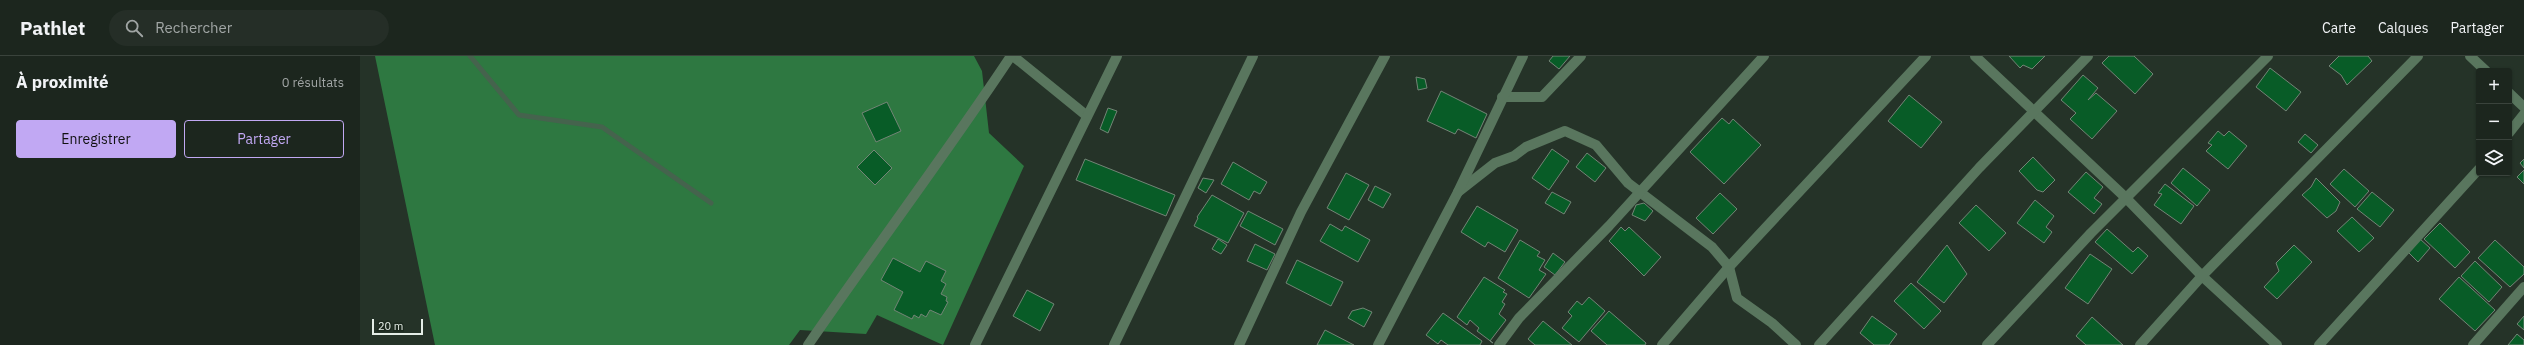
<!DOCTYPE html>
<html lang="fr">
<meta charset="utf-8">
<style>
:root{--surface:#1c261e;--page:#252e27;--text:#f1f3f6;--muted:#a0a5a4;--line:#3a433c;--accent:#c1a8f3}
body{margin:0;font-family:"IBM Plex Sans",sans-serif;background:var(--page);color:var(--text)}
.controls{position:absolute;right:12px;top:12px;display:grid;overflow:hidden;border-radius:4px;box-shadow:0 1px 3px #0004}
.controls button{width:36px;height:36px;display:grid;place-items:center;padding:0;border:0;border-bottom:1px solid var(--line);background:var(--surface);color:var(--text);font:20px sans-serif}
.scale{position:absolute;left:12px;bottom:10px;width:51px;box-sizing:border-box;padding-left:4px;border:2px solid #e5eee7;border-top:0;font-size:11px;line-height:14px;white-space:nowrap;color:#e5eee7;-webkit-text-stroke:3px #1c291e;paint-order:stroke}
.list{margin:0;padding:0;list-style:none}
h2{display:flex;justify-content:space-between;align-items:center;height:52px;margin:0;padding:0 16px;font-size:17px}
h2 small{font-size:13px;font-weight:400;color:var(--muted)}
.actions{display:flex;gap:8px;padding:12px 16px}
.actions a{flex:1;padding:9px 0;border:1px solid var(--accent);border-radius:4px;text-align:center;font-size:14px;color:var(--accent)}
.actions .main{background:var(--accent);color:#111}
.icon{flex:none;width:22px;height:22px;fill:none;stroke:currentColor;stroke-width:2;stroke-linecap:round;stroke-linejoin:round}
.map{position:relative;flex:none;width:2164px;height:289px;overflow:hidden}
header{display:flex;align-items:center;gap:24px;box-sizing:border-box;height:56px;padding:0 20px;background:var(--surface);border-bottom:1px solid var(--line)}
header strong{font-size:19px}
nav{display:flex;gap:22px;margin-inline-start:auto;font-size:14px}
.search{width:280px;height:36px;background:var(--page);display:flex;align-items:center;gap:10px;box-sizing:border-box;padding:0 14px;border-radius:22px;color:var(--muted);font-size:15px}
main{display:flex}
aside{flex:1;background:var(--surface)}
.map>svg:first-child{display:block}
</style>
<header>
<strong>Pathlet</strong>
<div class="search"><svg class="icon" aria-label="search" viewBox="0 0 24 24"><circle cx="10" cy="10" r="6"/><path d="M15 15l6 6"/></svg>Rechercher</div>
<nav><a>Carte</a><a>Calques</a><a>Partager</a></nav>
</header>
<main>
<aside>
<h2>À proximité<small>0 résultats</small></h2>
<ul class="list">
</ul>
<div class="actions"><a class="main">Enregistrer</a><a>Partager</a></div>
</aside>
<div class="map">
<svg width="2164" height="289" viewBox="0 0 2164 289">
<rect width="100%" height="100%" fill="#253328"/>
<!-- forest -->
<path fill="#2e7841" d="M15,0H614L622,15L629,77L664,110L583,289L517,259L506,278L440,274L429,289H75Z"/>
<g fill="none" stroke-linecap="round" stroke-linejoin="round">
<!-- stream -->
<path stroke="#45634d" stroke-width="5" d="M110,0L159,59L242,71L351,147"/>
</g>
<!-- building -->
<g fill="#085c27" stroke="#738476">
<path d="M1193,0H1210L1199,13L1189,5Z"/>
<path d="M1649,0H1685L1672,13L1663,9L1660,12Z"/>
<path d="M1749,0H1774L1793,18L1775,38L1742,7Z"/>
<path d="M1979,0H2008L2012,5L1987,29L1981,19L1969,10Z"/>
<path d="M1910,12L1941,36L1926,55L1896,31Z"/>
<path d="M1723,19L1738,32L1728,44L1736,37L1757,55L1732,83L1710,63L1716,57L1701,44Z"/>
<path d="M1056,21L1065,23L1067,32L1058,34Z"/>
<path d="M1081,35L1127,58L1116,82L1098,73L1095,78L1067,65Z"/>
<path d="M1549,39L1582,66L1561,92L1528,65Z"/>
<path d="M527,46L541,75L516,86L502,57Z"/>
<path d="M748,52L757,55L748,77L740,73Z"/>
<path d="M1362,62L1369,68L1373,63L1401,89L1364,128L1330,96Z"/>
<path d="M1858,75L1864,80L1869,75L1887,90L1868,113L1846,95L1852,89L1848,87Z"/>
<path d="M1945,78L1958,89L1951,97L1938,86Z"/>
<path d="M1192,93L1209,105L1189,134L1172,122Z"/>
<path d="M514,94L532,112L515,129L497,111Z"/>
<path d="M1227,97L1246,112L1235,126L1216,111Z"/>
<path d="M1673,101L1695,124L1683,136L1677,134L1659,115Z"/>
<path d="M725,103L815,139L806,160L716,124Z"/>
<path d="M2164,103V112L2160,107Z"/>
<path d="M873,106L907,126L900,138L894,135L889,144L861,128Z"/>
<path d="M1823,112L1850,134L1837,150L1811,127Z"/>
<path d="M1984,113L2009,135L1995,151L1970,128Z"/>
<path d="M2164,114V128L2157,121Z"/>
<path d="M1726,116L1743,131L1734,142L1742,148L1734,158L1708,136Z"/>
<path d="M986,117L1009,129L989,164L967,152Z"/>
<path d="M843,122L854,124L846,137L838,132Z"/>
<path d="M1956,122L1980,146L1976,155L1967,162L1942,139L1951,131Z"/>
<path d="M1805,128L1834,150L1821,168L1794,149L1802,138L1798,137Z"/>
<path d="M1015,130L1031,138L1023,152L1008,144Z"/>
<path d="M1192,136L1211,146L1204,158L1185,147Z"/>
<path d="M2012,136L2034,154L2020,171L1997,153Z"/>
<path d="M1360,137L1377,153L1353,178L1336,162Z"/>
<path d="M852,139L884,157L868,187L834,170L838,162L837,161Z"/>
<path d="M1675,144L1694,160L1686,171L1692,176L1684,187L1657,167Z"/>
<path d="M1284,147L1293,155L1285,165L1272,159L1276,149Z"/>
<path d="M1616,149L1646,177L1629,195L1599,167Z"/>
<path d="M1117,150L1158,174L1145,196L1128,186L1125,191L1101,176Z"/>
<path d="M888,155L923,173L915,189L880,170Z"/>
<path d="M1992,161L2014,182L1999,196L1977,175Z"/>
<path d="M2080,167L2110,196L2095,212L2064,183Z"/>
<path d="M970,168L982,175L985,170L1010,184L998,206L960,185Z"/>
<path d="M1261,171L1265,175L1269,171L1301,201L1284,220L1249,185Z"/>
<path d="M1747,173L1773,196L1778,191L1788,200L1772,218L1735,186Z"/>
<path d="M858,183L867,189L861,198L852,193Z"/>
<path d="M2060,183L2070,192L2058,206L2048,196Z"/>
<path d="M1160,184L1180,196L1177,200L1185,204L1179,214L1186,218L1169,242L1138,222Z"/>
<path d="M2135,184L2164,211V218L2150,231L2118,202Z"/>
<path d="M895,188L915,198L907,214L887,205Z"/>
<path d="M1587,189L1607,218L1584,247L1557,226Z"/>
<path d="M1934,189L1952,206L1917,243L1904,231L1919,215L1916,207Z"/>
<path d="M1193,197L1205,206L1195,219L1184,211Z"/>
<path d="M1730,198L1752,213L1728,248L1705,232Z"/>
<path d="M533,202L560,216L566,205L586,215L581,225L586,228L581,238L587,241L586,245L588,246L581,259L570,254L566,261L561,258L559,262L554,259L552,263L534,254L543,236L521,224Z"/>
<path d="M937,204L983,226L971,250L926,227Z"/>
<path d="M2115,205L2142,231L2129,246L2101,220Z"/>
<path d="M1124,221L1145,234L1143,236L1147,238L1142,246L1145,248L1139,258L1146,264L1130,285L1133,287L1117,275L1119,272L1110,264L1107,269L1097,261Z"/>
<path d="M2099,221L2135,254L2115,275L2079,243Z"/>
<path d="M1551,227L1581,255L1564,273L1534,245Z"/>
<path d="M667,234L694,248L680,275L653,260Z"/>
<path d="M1229,241L1245,255L1219,286L1202,272L1212,260L1208,256L1217,245L1222,249Z"/>
<path d="M1003,252L1012,256L1004,271L988,262L992,255Z"/>
<path d="M1249,255L1286,287L1285,289H1247L1231,275Z"/>
<path d="M1083,257L1122,285L1120,289H1088L1081,284L1078,288L1066,279Z"/>
<path d="M1512,260L1537,278L1529,289H1514L1500,277Z"/>
<path d="M2164,260V274L2157,268Z"/>
<path d="M1732,261L1763,289H1726L1716,280Z"/>
<path d="M1183,265L1212,289H1175L1168,283Z"/>
<path d="M965,274L994,289H957Z"/>
<path d="M2157,278L2164,284V289H2148Z"/>
</g>
<g fill="none" stroke-linecap="round" stroke-linejoin="round">
<!-- street -->
<g stroke="#59765e" stroke-width="10">
<path d="M653,0L727,60"/>
<path d="M1615,0L1766,142L1842,220L1917,289"/>
<path d="M2110,0L2126,15"/>
<path d="M2149,37L2164,51"/>
<path d="M1142,41H1182L1221,0"/>
<path d="M2149,77L2164,58"/>
<path d="M1098,136L1135,107L1154,100L1166,91L1205,75L1236,89L1268,127L1352,191L1369,211L1377,242L1412,267L1436,289"/>
<path d="M448,289C515,192 586,98 651,0"/>
<path d="M615,289L757,0"/>
<path d="M754,289L893,0"/>
<path d="M879,289L941,156L1025,0"/>
<path d="M1018,289L1098,136L1163,0"/>
<path d="M1139,289L1159,262L1249,170L1404,0"/>
<path d="M1302,289L1369,211L1566,0"/>
<path d="M1459,289L1619,112L1728,0"/>
<path d="M1627,289L1731,177L1908,0"/>
<path d="M1780,289L1842,220L2058,0"/>
<path d="M1959,289L2119,113"/>
<path d="M2113,289L2164,231"/>
</g>
</g>
</svg>
<div class="controls">
<button>+</button>
<button>−</button>
<button><svg class="icon" aria-label="layers" viewBox="0 0 24 24"><path d="M12 4l9 5-9 5-9-5zM3 14l9 5 9-5"/></svg></button>
</div>
<div class="scale">20 m</div>
</div>
</main>
